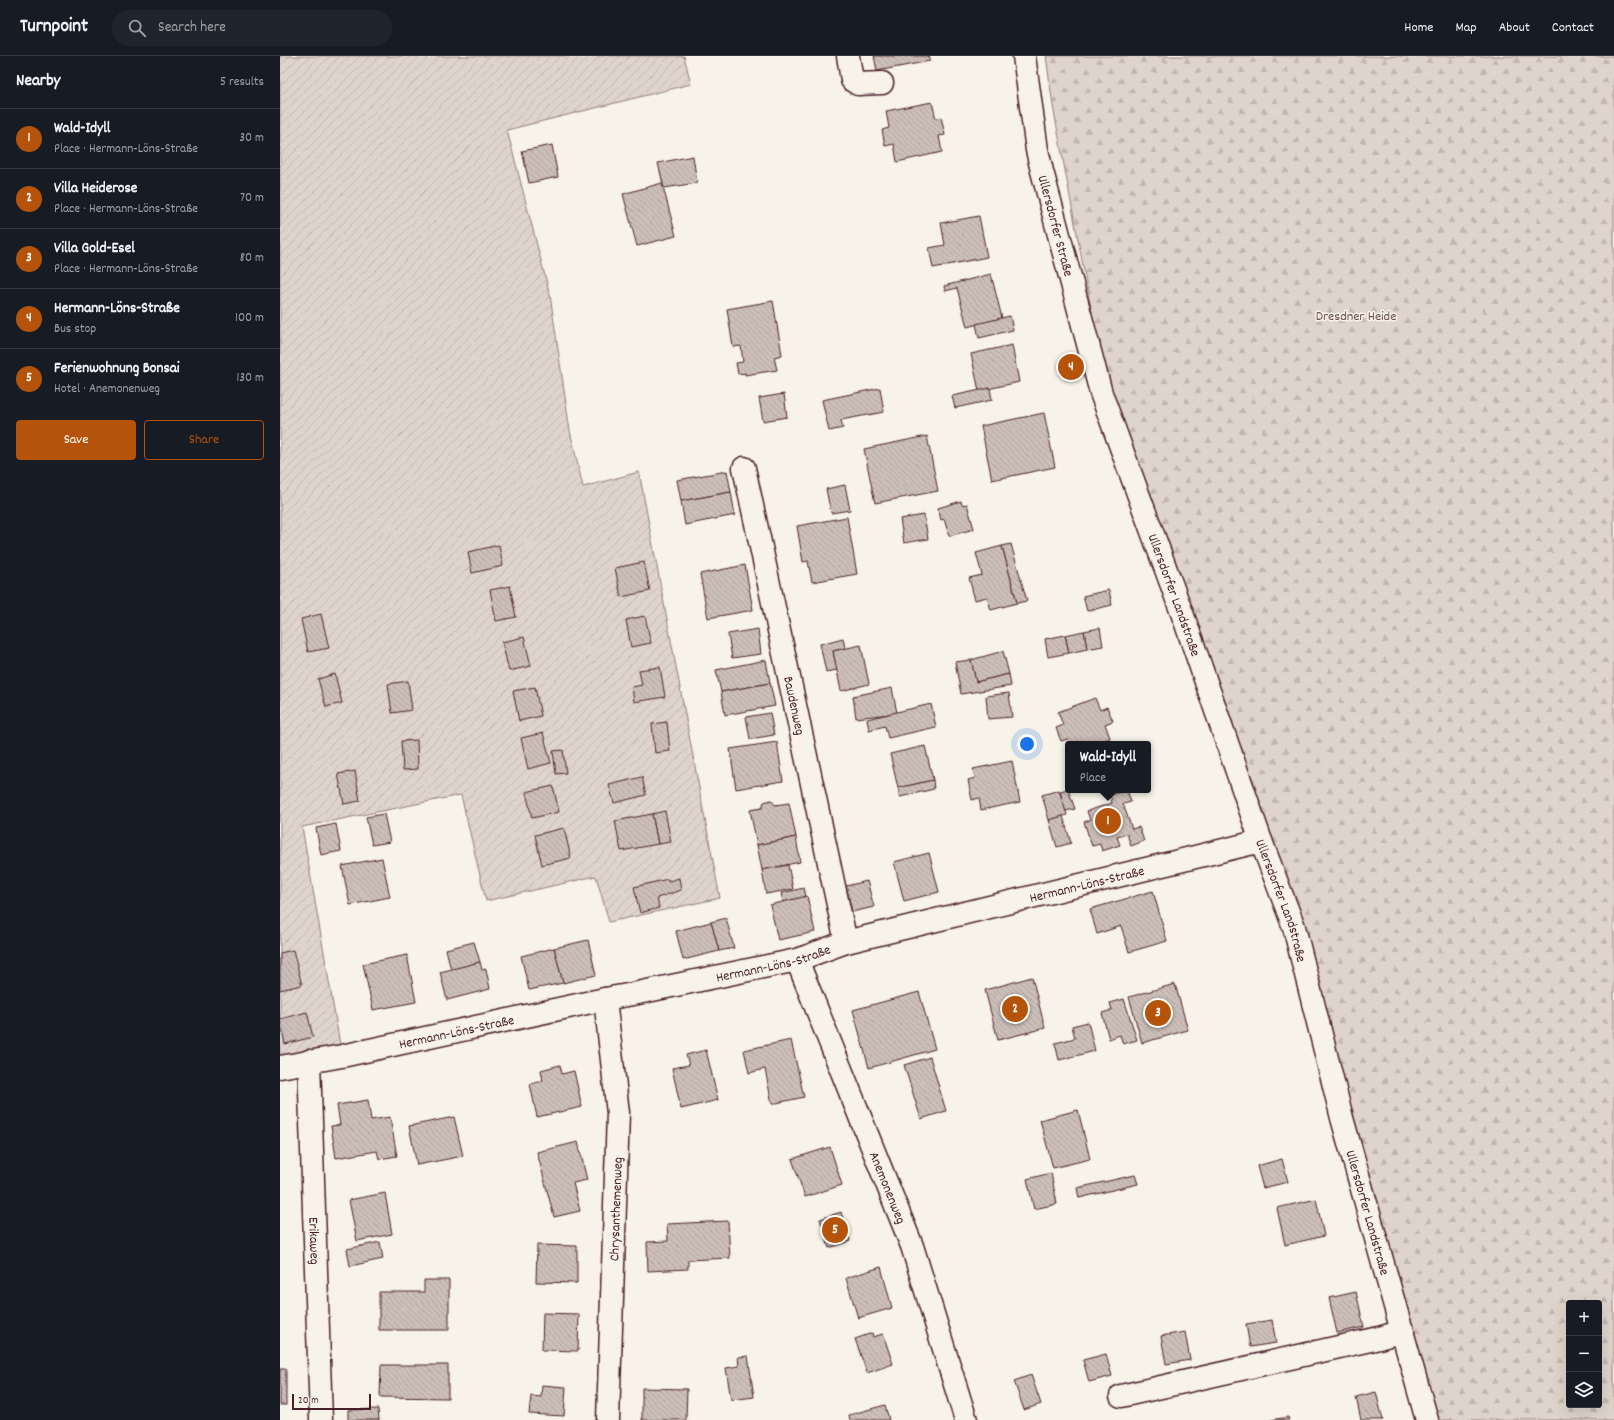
<!DOCTYPE html>
<meta charset="utf-8">
<style>
:root{--surface:#171b24;--page:#20242c;--text:#f1f3f6;--muted:#9ea1a6;--line:#363941;--accent:#b45309}
body{margin:0;font-family:Dekko,sans-serif;background:var(--page);color:var(--text)}
.controls{position:absolute;right:12px;bottom:12px;display:grid;overflow:hidden;border-radius:4px;box-shadow:0 4px 16px #0002}
.controls button{width:36px;height:36px;display:grid;place-items:center;padding:0;border:0;border-bottom:1px solid var(--line);background:var(--surface);color:var(--text);font:20px sans-serif}
.scale{position:absolute;left:12px;bottom:10px;width:79px;box-sizing:border-box;padding-left:4px;border:2px solid #4a1f2b;border-top:0;font-size:11px;line-height:14px;white-space:nowrap;color:#4a1f2b;-webkit-text-stroke:3px #f7f3e8;paint-order:stroke}
.you{position:absolute;left:747px;top:688px;width:14px;height:14px;margin:-10px;border:3px solid #fff;border-radius:50%;background:#1a73e8;box-shadow:0 0 0 6px #1a73e833}
.badge{display:grid;place-items:center;width:26px;height:26px;border-radius:50%;background:var(--accent);color:#fff;font-size:13px;font-weight:700}
.pin{position:absolute;translate:-50% -50%;border:2px solid #fff;box-shadow:0 1px 4px #0006}
.popup{position:absolute;left:785px;top:685px;width:86px;height:52px;box-sizing:border-box;display:grid;place-content:center;border-radius:4px;background:var(--surface);filter:drop-shadow(0 1px 3px #0005);font-size:13px;white-space:nowrap;color:var(--muted)}
.popup b{font-size:15px;color:var(--text)}
.popup::after{content:'';position:absolute;left:50%;top:100%;margin-left:-8px;border:8px solid transparent;border-top-color:var(--surface)}
.list{margin:0;padding:0;list-style:none}
h2{display:flex;justify-content:space-between;align-items:center;height:52px;margin:0;padding:0 16px;font-size:17px}
h2 small{font-size:13px;font-weight:400;color:var(--muted)}
.list li{display:grid;grid-template-columns:26px 1fr auto;gap:12px;align-items:center;box-sizing:border-box;height:60px;padding:0 16px;border-top:1px solid var(--line)}
.list b{display:block;font-size:15px;white-space:nowrap}
.list p{margin:0;font-size:13px;white-space:nowrap;color:var(--muted)}
.list em{font-size:13px;font-style:normal;color:var(--muted)}
.actions{display:flex;gap:8px;padding:12px 16px}
.actions a{flex:1;padding:9px 0;border:1px solid var(--accent);border-radius:4px;text-align:center;font-size:14px;color:var(--accent)}
.actions .main{background:var(--accent);color:#fff}
.icon{flex:none;width:22px;height:22px;fill:none;stroke:currentColor;stroke-width:2;stroke-linecap:round;stroke-linejoin:round}
.map{position:relative;flex:none;width:1334px;height:1364px;overflow:hidden}
header{display:flex;align-items:center;gap:24px;box-sizing:border-box;height:56px;padding:0 20px;background:var(--surface);border-bottom:1px solid var(--line)}
header strong{font-size:19px}
nav{display:flex;gap:22px;margin-inline-start:auto;font-size:14px}
.search{width:280px;height:36px;background:var(--page);display:flex;align-items:center;gap:10px;box-sizing:border-box;padding:0 14px;border-radius:22px;color:var(--muted);font-size:15px}
main{display:flex}
aside{flex:1;background:var(--surface)}
.map>svg:first-child{display:block}
</style>
<header>
<strong>Turnpoint</strong>
<div class="search"><svg class="icon" aria-label="search" viewBox="0 0 24 24"><circle cx="10" cy="10" r="6"/><path d="M15 15l6 6"/></svg>Search here</div>
<nav><a>Home</a><a>Map</a><a>About</a><a>Contact</a></nav>
</header>
<main>
<aside>
<h2>Nearby<small>5 results</small></h2>
<ul class="list">
<li><span class="badge">1</span><div><b>Wald-Idyll</b><p>Place · Hermann-Löns-Straße</p></div><em>30 m</em></li>
<li><span class="badge">2</span><div><b>Villa Heiderose</b><p>Place · Hermann-Löns-Straße</p></div><em>70 m</em></li>
<li><span class="badge">3</span><div><b>Villa Gold-Esel</b><p>Place · Hermann-Löns-Straße</p></div><em>80 m</em></li>
<li><span class="badge">4</span><div><b>Hermann-Löns-Straße</b><p>Bus stop</p></div><em>100 m</em></li>
<li><span class="badge">5</span><div><b>Ferienwohnung Bonsai</b><p>Hotel · Anemonenweg</p></div><em>130 m</em></li>
</ul>
<div class="actions"><a class="main">Save</a><a>Share</a></div>
</aside>
<div class="map">
<svg width="1334" height="1364" viewBox="0 0 1334 1364">
<defs>
<pattern id="forest-firs" width="22" height="20" patternUnits="userSpaceOnUse"><rect width="22" height="20" fill="#ded4cc"/><path d="M5 1l3.5 6h-7zM16 11l3.5 6h-7z" fill="#c0b6af"/></pattern>
<pattern id="garden-furrows" width="10" height="10" patternUnits="userSpaceOnUse"><rect width="10" height="10" fill="#ded4cc"/><path d="M-1 1l2-2M0 10L10 0M9 11l2-2" fill="none" stroke="#c0b6af"/></pattern>
<pattern id="building-back-hatch" width="6" height="6" patternUnits="userSpaceOnUse"><rect width="6" height="6" fill="#ccbfb9"/><path d="M-1 5l2 2M0 0l6 6M5-1l2 2" fill="none" stroke="#b1a49f"/></pattern>
</defs>
<rect width="100%" height="100%" fill="#f7f3e8"/>
<filter id="ink" filterUnits="userSpaceOnUse"><feTurbulence type="fractalNoise" baseFrequency=".025" numOctaves="2"/><feDisplacementMap in="SourceGraphic" scale="8" xChannelSelector="R" yChannelSelector="G"/><feConvolveMatrix kernelMatrix="1 2 1 2 8 2 1 2 1" color-interpolation-filters="sRGB"/></filter>
<g filter="url(#ink)">
<!-- forest -->
<path fill="url(#forest-firs)" stroke="#947a7c" fill-rule="evenodd" d="M766,0H1334V1364H1147L1014,871L824,322L773,50ZM1289,1247H1319V1349H1289Z"/>
<!-- garden -->
<path fill="url(#garden-furrows)" stroke="#947a7c" d="M0,0H404L411,28L227,74L270,239L290,375L303,431L359,416L440,842L329,866L316,820L206,845L181,739L22,771L62,1000L0,1011Z"/>
<!-- building -->
<g fill="url(#building-back-hatch)" stroke="#4a1f2b">
<path d="M594,0H649L650,5L597,15Z"/>
<path d="M652,46L656,63L661,61L665,79L659,80L662,96L617,106L614,88L605,90L602,74L609,72L606,55Z"/>
<path d="M272,89L278,121L249,127L242,95Z"/>
<path d="M413,100L417,127L384,132L378,107Z"/>
<path d="M382,127L396,180L357,190L343,138Z"/>
<path d="M699,160L707,201L653,212L649,192L665,189L661,167Z"/>
<path d="M711,218L722,262L687,271L677,232L665,235L664,230Z"/>
<path d="M493,245L502,299L494,301L497,314L465,319V317L458,318L456,307L463,306L461,290L453,291L447,253Z"/>
<path d="M730,260L733,274L699,282L696,268Z"/>
<path d="M732,289L739,326L699,335L691,298Z"/>
<path d="M600,332L604,356L561,364L563,372L549,375L542,344Z"/>
<path d="M710,332L712,344L675,352L672,340Z"/>
<path d="M504,338L507,361L483,365L479,342Z"/>
<path d="M764,357L775,411L712,424L701,370Z"/>
<path d="M647,380L658,435L595,447L584,393Z"/>
<path d="M447,415L451,436L401,445L397,424Z"/>
<path d="M565,429L570,454L551,457L546,433Z"/>
<path d="M451,436L455,459L405,469L401,445Z"/>
<path d="M681,445L682,449L687,448L694,473L669,480L664,463L661,464L658,452Z"/>
<path d="M644,459L648,483L624,487L620,463Z"/>
<path d="M567,461L577,518L532,526L528,505L523,506L517,470Z"/>
<path d="M731,488L747,545L737,547L722,490Z"/>
<path d="M219,489L223,510L192,517L188,496Z"/>
<path d="M722,490L737,547L711,554L707,541L695,544L689,522L702,519L696,497Z"/>
<path d="M364,506L370,535L341,541L335,512Z"/>
<path d="M465,509L473,554L428,562L420,518Z"/>
<path d="M230,530L236,561L216,565L210,534Z"/>
<path d="M829,534L832,549L807,555L803,540Z"/>
<path d="M41,558L49,592L28,596L21,563Z"/>
<path d="M365,560L371,587L351,591L346,564Z"/>
<path d="M820,572L823,590L807,593L804,575Z"/>
<path d="M478,573L481,598L452,602L448,578Z"/>
<path d="M804,575L807,593L789,597L785,579Z"/>
<path d="M785,579L789,597L768,601L765,583Z"/>
<path d="M244,581L251,610L229,615L222,586Z"/>
<path d="M563,582L565,592L553,595L557,614L546,616L540,588Z"/>
<path d="M581,589L589,628L561,635L553,595Z"/>
<path d="M723,595L729,618L696,626L691,604Z"/>
<path d="M486,604L490,627L441,636L436,614Z"/>
<path d="M691,604L696,626L729,618L731,630L681,638L675,606Z"/>
<path d="M380,611L385,641L354,646L352,631L362,629L359,614Z"/>
<path d="M55,618L62,647L46,651L38,623Z"/>
<path d="M128,625L132,654L112,657L108,628Z"/>
<path d="M490,627L495,650L445,659L441,636Z"/>
<path d="M255,631L261,660L239,665L233,635Z"/>
<path d="M612,632L617,657L576,662L573,640Z"/>
<path d="M729,637L732,661L708,663L706,640Z"/>
<path d="M815,642L820,654L827,651L833,665L825,668L830,682L814,688H790L788,683L781,685L776,672L783,669L778,656Z"/>
<path d="M651,648L656,671L608,682L605,670L589,674L587,663Z"/>
<path d="M490,657L494,679L470,683L466,661Z"/>
<path d="M387,666L390,695L375,697L372,668Z"/>
<path d="M263,677L271,707L248,713L241,682Z"/>
<path d="M137,684L138,713L123,714L121,685Z"/>
<path d="M497,686L503,725L456,733L450,693Z"/>
<path d="M645,690L653,724L618,732L610,698Z"/>
<path d="M283,694L286,717L276,718L273,695Z"/>
<path d="M732,705L740,746L701,754L699,742L692,744L688,724L695,722L693,713Z"/>
<path d="M75,715L80,745L64,748L58,718Z"/>
<path d="M362,721L366,739L334,747L329,729Z"/>
<path d="M653,724L654,733L620,741L618,732Z"/>
<path d="M273,730L279,756L252,762L246,736Z"/>
<path d="M788,733L795,753L785,755L780,735Z"/>
<path d="M779,734L787,759L769,764L762,739Z"/>
<path d="M847,734L851,746L843,748L852,773L859,771L864,785L851,790L847,778L837,781L840,789L822,795L820,788L812,790L804,766L810,764L807,755L832,747L830,739Z"/>
<path d="M491,744L495,749L509,747L516,781L477,789L470,754L482,752L484,746Z"/>
<path d="M385,755L391,786L378,788L372,758Z"/>
<path d="M104,758L110,786L92,789L86,761Z"/>
<path d="M372,758L378,788L341,795L335,765Z"/>
<path d="M783,760L791,787L777,791L769,764Z"/>
<path d="M56,768L61,795L41,799L36,772Z"/>
<path d="M284,772L291,802L262,809L255,779Z"/>
<path d="M516,781L520,806L482,814L477,789Z"/>
<path d="M649,797L659,836L624,845L614,806Z"/>
<path d="M102,802L110,841L70,849L62,810Z"/>
<path d="M508,809L513,833L486,838L482,814Z"/>
<path d="M399,822L401,834L377,842L379,852L360,857L354,831L388,823L389,825Z"/>
<path d="M587,825L594,851L572,856L566,830Z"/>
<path d="M524,832L526,841L503,846L501,837Z"/>
<path d="M873,835L887,885L849,896L841,870L817,878L810,853Z"/>
<path d="M527,840L535,876L498,884L490,849Z"/>
<path d="M446,862L454,892L439,895L431,866Z"/>
<path d="M431,866L439,895L403,904L396,875Z"/>
<path d="M308,884L316,919L283,927L274,892Z"/>
<path d="M194,886L200,906L171,914L166,893Z"/>
<path d="M274,892L283,927L249,934L241,900Z"/>
<path d="M13,894L22,929L0,934V897Z"/>
<path d="M127,899L136,946L93,954L83,908Z"/>
<path d="M200,906L202,914L206,913L210,933L167,944L160,916Z"/>
<path d="M752,921L765,972L718,984L705,934Z"/>
<path d="M895,928L908,974L862,987L849,941Z"/>
<path d="M639,936L655,993L589,1012L573,954Z"/>
<path d="M844,943L857,984L843,988L840,979L829,983L822,957L832,954L830,947Z"/>
<path d="M27,956L33,981L5,988L0,963Z"/>
<path d="M808,966L815,995L779,1004L775,987L795,982L792,970Z"/>
<path d="M511,984L524,1041L492,1048L485,1013L469,1017L464,994Z"/>
<path d="M426,994L438,1044L401,1053L392,1012L409,1009L406,999Z"/>
<path d="M650,1001L666,1055L641,1063L624,1009Z"/>
<path d="M280,1009L282,1018L294,1015L302,1051L257,1061L250,1028L263,1025L261,1014Z"/>
<path d="M88,1044L91,1064L110,1061L117,1100L99,1103L97,1095L56,1102L51,1070L60,1069L57,1049Z"/>
<path d="M798,1054L810,1103L773,1112L760,1064Z"/>
<path d="M174,1061L183,1100L137,1109L129,1070Z"/>
<path d="M298,1086L307,1124L293,1127L300,1155L274,1161L257,1096Z"/>
<path d="M550,1091L562,1129L525,1141L512,1103Z"/>
<path d="M1002,1103L1008,1126L983,1132L977,1110Z"/>
<path d="M771,1117L777,1148L754,1153L747,1123Z"/>
<path d="M855,1119L858,1128L799,1142L797,1132Z"/>
<path d="M105,1137L112,1178L77,1185L69,1144Z"/>
<path d="M1036,1143L1044,1180L1005,1189L997,1152Z"/>
<path d="M561,1156L570,1185L549,1192L540,1163Z"/>
<path d="M448,1165L450,1202L408,1204V1213L368,1215L367,1186L388,1185L387,1168Z"/>
<path d="M100,1186L103,1203L70,1210L67,1193Z"/>
<path d="M257,1189L297,1190V1227L256,1226Z"/>
<path d="M601,1211L612,1252L578,1262L566,1222Z"/>
<path d="M144,1224H169V1274H99V1236H144Z"/>
<path d="M1076,1236L1084,1271L1057,1277L1049,1242Z"/>
<path d="M263,1257L299,1258L298,1295L262,1294Z"/>
<path d="M992,1264L996,1287L970,1291L966,1268Z"/>
<path d="M905,1276L910,1304L886,1308L881,1280Z"/>
<path d="M592,1277L593,1281L603,1278L613,1308L587,1317L575,1283Z"/>
<path d="M826,1298L832,1320L809,1326L803,1304Z"/>
<path d="M468,1300L474,1341L451,1344L446,1312L459,1310L458,1301Z"/>
<path d="M101,1309H168V1342L100,1341Z"/>
<rect x="0" y="1313" width="6" height="36"/>
<path d="M751,1319L761,1348L744,1354L734,1325Z"/>
<path d="M262,1329L286,1331L284,1360L249,1358L251,1340L261,1341Z"/>
<path d="M362,1332L407,1333L406,1364H362Z"/>
<path d="M1096,1336L1103,1364H1081L1076,1341Z"/>
<path d="M605,1349L609,1364H570L569,1359Z"/>
<path d="M98,1353L99,1364H68V1354Z"/>
<path d="M1008,1361L1009,1364H991Z"/>
</g>
<g fill="none" stroke-linecap="round" stroke-linejoin="round">
<!-- minor casing -->
<g stroke="#4a1f2b" stroke-width="25">
<g id="minor">
<path d="M568,0L572,24L578,28L602,27"/>
<path id="s1" d="M464,412L566,886"/>
<path id="s2" d="M517,904L632,1190L686,1364"/>
<path d="M325,943L338,1057L328,1364"/>
<path id="s3" d="M29,1005L41,1364"/>
<path id="s4" d="M0,1011L62,1000L325,943L353,938L517,904L566,886L981,785"/>
<path d="M841,1340L1099,1282L1123,1275"/>
</g>
</g>
<!-- major casing -->
<g stroke="#4a1f2b" stroke-width="25">
<g id="major">
<path id="s5" d="M744,0L757,94L762,115L821,337L906,568L981,785L1014,871L1062,1062L1147,1364"/>
</g>
</g>
<!-- minor -->
<use href="#minor" stroke="#f7f3e8" stroke-width="22"/>
<!-- major -->
<use href="#major" stroke="#f7f3e8" stroke-width="22"/>
</g>
</g>
<g text-anchor="middle" stroke-width="3" stroke-linejoin="round" paint-order="stroke">
<!-- street labels -->
<g font-size="14" fill="#4a1f2b" stroke="#f7f3e8">
<text dy="5" stroke="none"><textPath href="#s5" startOffset="173">Ullersdorfer Straße</textPath></text>
<text dy="5" stroke="none"><textPath href="#s5" startOffset="561">Ullersdorfer Landstraße</textPath></text>
<text dy="5" stroke="none"><textPath href="#s1" startOffset="243">Baudenweg</textPath></text>
<text dy="5" stroke="none"><textPath href="#s4" startOffset="828">Hermann-Löns-Straße</textPath></text>
<text dy="5" stroke="none"><textPath href="#s5" startOffset="885">Ullersdorfer Landstraße</textPath></text>
<text dy="5" stroke="none"><textPath href="#s4" startOffset="504">Hermann-Löns-Straße</textPath></text>
<text dy="5" stroke="none"><textPath href="#s4" startOffset="180">Hermann-Löns-Straße</textPath></text>
<text dy="5" stroke="none"><textPath href="#s2" startOffset="245">Anemonenweg</textPath></text>
<text transform="translate(335 1153) rotate(-88)" y="5">Chrysanthemenweg</text>
<text dy="5" stroke="none"><textPath href="#s5" startOffset="1209">Ullersdorfer Landstraße</textPath></text>
<text dy="5" stroke="none"><textPath href="#s3" startOffset="180">Erikaweg</textPath></text>
</g>
<!-- park labels -->
<g font-size="14" fill="#6f4c53" stroke="#f7f3e8">
<text x="1076" y="264">Dresdner Heide</text>
</g>
</g>
</svg>
<div class="controls">
<button>+</button>
<button>−</button>
<button><svg class="icon" aria-label="layers" viewBox="0 0 24 24"><path d="M12 4l9 5-9 5-9-5zM3 14l9 5 9-5"/></svg></button>
</div>
<div class="scale">20 m</div>
<div class="you"></div>
<div class="pin badge" style="left:828px;top:765px">1</div>
<div class="popup"><b>Wald-Idyll</b>Place</div>
<div class="pin badge" style="left:735px;top:953px">2</div>
<div class="pin badge" style="left:878px;top:957px">3</div>
<div class="pin badge" style="left:791px;top:311px">4</div>
<div class="pin badge" style="left:555px;top:1174px">5</div>
</div>
</main>
